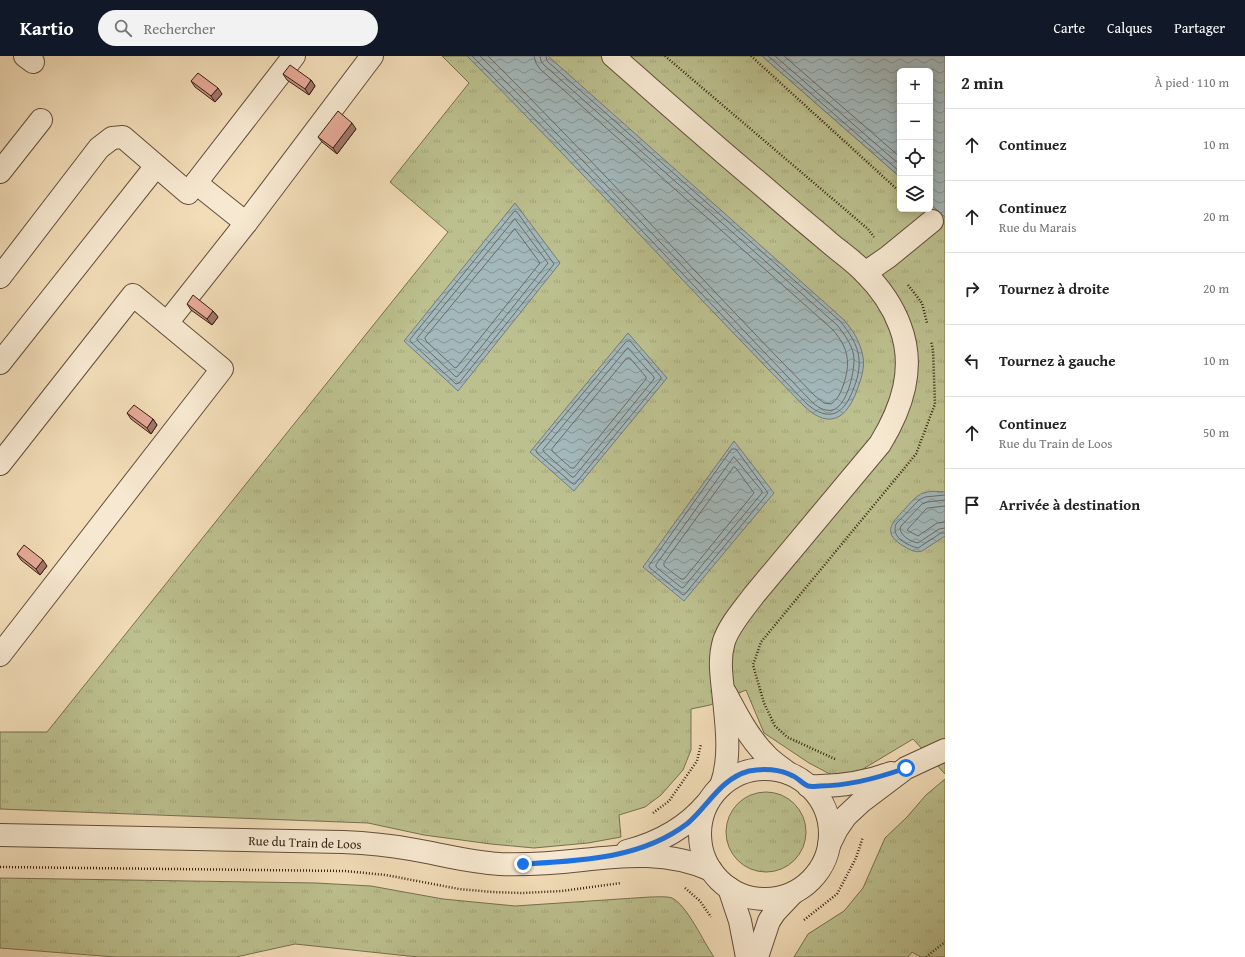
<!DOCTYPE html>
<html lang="fr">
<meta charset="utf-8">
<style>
:root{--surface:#fff;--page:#f2f2f2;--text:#222;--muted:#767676;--line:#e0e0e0;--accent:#111827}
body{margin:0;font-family:"Gentium Book Plus",serif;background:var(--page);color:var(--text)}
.controls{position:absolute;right:12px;top:12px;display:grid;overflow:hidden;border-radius:6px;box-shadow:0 2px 10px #0003}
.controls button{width:36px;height:36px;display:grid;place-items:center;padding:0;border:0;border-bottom:1px solid var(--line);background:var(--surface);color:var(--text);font:20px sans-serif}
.stop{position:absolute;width:12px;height:12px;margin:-9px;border:3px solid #1a73e8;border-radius:50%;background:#fff}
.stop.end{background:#1a73e8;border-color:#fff;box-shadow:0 1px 4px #0008}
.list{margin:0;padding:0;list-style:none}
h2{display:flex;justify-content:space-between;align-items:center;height:52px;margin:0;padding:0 16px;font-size:17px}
h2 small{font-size:13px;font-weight:400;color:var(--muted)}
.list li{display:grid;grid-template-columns:26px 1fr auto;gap:12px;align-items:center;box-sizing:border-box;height:72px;padding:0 16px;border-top:1px solid var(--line)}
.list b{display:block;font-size:15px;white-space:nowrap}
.list p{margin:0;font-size:13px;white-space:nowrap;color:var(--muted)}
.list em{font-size:13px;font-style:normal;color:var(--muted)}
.icon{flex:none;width:22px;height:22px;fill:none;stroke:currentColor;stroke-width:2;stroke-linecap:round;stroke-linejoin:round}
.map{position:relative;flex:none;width:945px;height:901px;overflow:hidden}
header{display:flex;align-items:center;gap:24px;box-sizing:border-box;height:56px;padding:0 20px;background:var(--accent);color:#fff}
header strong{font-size:19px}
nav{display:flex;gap:22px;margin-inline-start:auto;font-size:14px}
.search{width:280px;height:36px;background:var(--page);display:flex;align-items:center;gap:10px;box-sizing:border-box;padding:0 14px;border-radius:22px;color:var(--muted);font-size:15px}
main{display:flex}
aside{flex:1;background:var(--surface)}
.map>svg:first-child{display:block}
</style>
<header>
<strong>Kartio</strong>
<div class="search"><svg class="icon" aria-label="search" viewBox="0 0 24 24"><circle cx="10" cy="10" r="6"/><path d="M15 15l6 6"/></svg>Rechercher</div>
<nav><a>Carte</a><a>Calques</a><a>Partager</a></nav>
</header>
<main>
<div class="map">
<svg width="945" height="901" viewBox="0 0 945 901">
<defs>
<pattern id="grass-tufts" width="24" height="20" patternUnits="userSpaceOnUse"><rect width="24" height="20" fill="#bcc08e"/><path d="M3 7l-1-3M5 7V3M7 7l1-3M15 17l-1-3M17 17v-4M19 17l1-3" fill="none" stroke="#a2a579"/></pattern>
<pattern id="water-waves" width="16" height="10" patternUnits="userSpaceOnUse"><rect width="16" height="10" fill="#a2b8bb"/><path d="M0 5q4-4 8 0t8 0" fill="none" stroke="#859597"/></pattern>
</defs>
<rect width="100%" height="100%" fill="#f2ddb8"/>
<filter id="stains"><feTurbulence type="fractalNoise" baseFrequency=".005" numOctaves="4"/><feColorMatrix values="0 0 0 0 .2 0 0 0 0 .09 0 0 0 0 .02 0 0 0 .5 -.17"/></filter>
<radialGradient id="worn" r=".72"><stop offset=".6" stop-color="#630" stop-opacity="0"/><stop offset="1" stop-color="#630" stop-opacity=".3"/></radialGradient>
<!-- grass -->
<g fill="url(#grass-tufts)" stroke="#787050">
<path d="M442,0H762L900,121V153H930V148L945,161V718L913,683L843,725L809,707L764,677L746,634L710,649L691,653V694L683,714L661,739L645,751L619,759L621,781L588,787L534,792L491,788L424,779L368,767L0,753V676H47L448,176L390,126L469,27Z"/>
<path d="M945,723V901H921L912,896L908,901H794L808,878L844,855L863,832L885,782L907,761L926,739Z"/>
<circle cx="766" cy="776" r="40"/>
<path d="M0,822L316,827L371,830L443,843L515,850L650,841C656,841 667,840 672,842C687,849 704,887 714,901H418L295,888L236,901H115L0,892Z"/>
</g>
<!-- water -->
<g fill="url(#water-waves)" stroke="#767b77">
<path d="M467,0H548L843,263C853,274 860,285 863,301C865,311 861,324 857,334C847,362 830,374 805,351C691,235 582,115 467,0Z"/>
<path d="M762,0H945V161L930,148V15H900V121Z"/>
<path d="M515,147L560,207L458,335L404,285Z"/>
<path d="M628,277L667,322L574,435L530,396Z"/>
<path d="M734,385L774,437L684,545L643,511Z"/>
<path d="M945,436V480L922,495C916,497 910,494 905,491C882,478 890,468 905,453C910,447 916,440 923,437C929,435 939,435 945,436Z"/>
</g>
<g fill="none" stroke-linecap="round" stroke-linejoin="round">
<!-- shore -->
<g stroke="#6c6c66" stroke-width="1">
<path d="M472,0C587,113 695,233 807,348C829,367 844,358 853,334C857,324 860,314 859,303C858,289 849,276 840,265L547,5L546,0"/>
<path d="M480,0C593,112 700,230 811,345C816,350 824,356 833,354C847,349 854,318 854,304C854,291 845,279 837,269L544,9L541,5L540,0"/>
<path d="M488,0C600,111 705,228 815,340L824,347L831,348C838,343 840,338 843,330C851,307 849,292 832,273L540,13L536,7L534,0"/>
<path d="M768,0L900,116"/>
<path d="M775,0L900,109"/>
<path d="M784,0L900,101"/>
<path d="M515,155L517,156L554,208L459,327L456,328L411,286L410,284Z"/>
<path d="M515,163L548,207L458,320L456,321L418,285L417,283Z"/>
<path d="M515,173L540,207L457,311L455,312L426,285L425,282Z"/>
<path d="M627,285H630L661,321V323L575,428H573L537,397L536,394Z"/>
<path d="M628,292L654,321V323L574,421H572L544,396L543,394Z"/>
<path d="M627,302H630L646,321V323L574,412H571L552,395V393Z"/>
<path d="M732,393H736L768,437L685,538L683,539L650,512L649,510Z"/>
<path d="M734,401L762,435V437L684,531L682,532L656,511V509Z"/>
<path d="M734,411L736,412L754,437L684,523H681L664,510V507Z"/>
<path d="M945,439L925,441L919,444L896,468C891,482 907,489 918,492L941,477H945"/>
<path d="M945,444L927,446L922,448L901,470L900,473C902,481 910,485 918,487L939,473L945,472"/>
<path d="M945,450L928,452L926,453L907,474L918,480L937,467L945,466"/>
</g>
<!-- minor casing -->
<g stroke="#644e3b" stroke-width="24">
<g id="minor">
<path d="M25,0L33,6"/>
<path d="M613,0C661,42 708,84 757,125C779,144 801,163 824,182C837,194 853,204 865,217C880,232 893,251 900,270C916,312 902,352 880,388L754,539C743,554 730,568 724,585C719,602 721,617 723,634C726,665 732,700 721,730"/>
<path d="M0,116L41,64"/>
<path d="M196,127L246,167"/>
<path d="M865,217L888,201L932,165"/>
<path d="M0,221L99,92L112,82L123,81L188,137L294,0"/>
<path d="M167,267L246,167L372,0"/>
<path d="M0,307L156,110"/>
<path d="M0,408L133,239L222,313L0,599"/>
<path d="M726,638C737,659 749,682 766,699C772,706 781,711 788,717"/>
<circle cx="765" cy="778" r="65"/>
<path d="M808,730C837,731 864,727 891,717"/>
<path d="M0,779L343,786C365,787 388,789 410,793C440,798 469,806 500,808C527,809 555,807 582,804C626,799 669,795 711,814"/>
<path d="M829,789L837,773L846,760L861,746L906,712L945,694"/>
<path d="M627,795C658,787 686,772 707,747"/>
<path d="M729,832L740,865L747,901"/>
<path d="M757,901L769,865L775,856L793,837"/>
</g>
</g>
<!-- path -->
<g stroke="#351f11" stroke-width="2.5" stroke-dasharray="1 2" stroke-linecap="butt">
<path d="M665,0L868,173L874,181"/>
<path d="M751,0L900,136"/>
<path d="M908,229L922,247L927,267"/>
<path d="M835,703L787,681L775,670L764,647L753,609L761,586L916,398L935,348L933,294L931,285"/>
<path d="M653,757L669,745L697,705L701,688"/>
<path d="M0,811L345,815L386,819L459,833L492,836L522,837L562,835L621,827"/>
<path d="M685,832L700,845L711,861"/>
<path d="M804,864L837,838L856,802L863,781"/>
<path d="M926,901L945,886"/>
</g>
<!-- minor -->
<use href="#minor" stroke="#f7e9d1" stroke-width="22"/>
</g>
<!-- wall -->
<g fill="#c79283" stroke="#351f11">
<path d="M283,18L311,24L315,30L309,39L287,24Z"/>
<path d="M191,25L222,38L215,46L195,31Z"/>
<path d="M356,73L337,98L322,86L318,81Z"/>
<path d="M187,248L213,255L218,261L212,269L191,254Z"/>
<path d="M127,357L153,363L157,369L151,378L131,363Z"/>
<path d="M17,498L47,510L40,519L21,504Z"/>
</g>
<!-- shaded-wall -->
<g fill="#a2776a" stroke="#351f11">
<path d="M311,24L315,30L309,39L305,33Z"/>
<path d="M218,32L222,38L215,46L211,40Z"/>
<path d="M352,67L356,73L337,98L333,92Z"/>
<path d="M213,255L218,261L212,269L207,263Z"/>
<path d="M153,363L157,369L151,378L147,372Z"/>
<path d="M43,504L47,510L40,519L36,513Z"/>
</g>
<!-- building -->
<g fill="#e7aa98" stroke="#351f11">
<path d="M290,9L311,24L305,33L283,18Z"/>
<path d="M198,17L218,32L211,40L191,25Z"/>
<path d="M338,55L352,67L333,92L318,81Z"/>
<path d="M193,239L213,255L207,263L187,248Z"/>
<path d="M134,349L153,363L147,372L127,357Z"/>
<path d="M24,489L43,504L36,513L17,498Z"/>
</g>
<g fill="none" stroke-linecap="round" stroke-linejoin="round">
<!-- route -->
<path stroke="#1a73e8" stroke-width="5" d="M523,808C579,805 642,803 688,767C709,749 720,723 749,715C763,712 780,713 793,720C798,722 803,728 808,730C812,731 817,730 820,730C850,730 878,722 906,712"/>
</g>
<g text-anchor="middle" stroke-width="3" stroke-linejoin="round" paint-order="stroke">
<!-- street labels -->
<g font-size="13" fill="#351f11" stroke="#f7e9d1">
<text transform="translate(305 786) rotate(2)" y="5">Rue du Train de Loos</text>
</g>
</g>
<rect width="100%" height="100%" filter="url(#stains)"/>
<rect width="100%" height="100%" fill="url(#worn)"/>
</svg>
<div class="controls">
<button>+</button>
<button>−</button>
<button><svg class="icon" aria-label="locate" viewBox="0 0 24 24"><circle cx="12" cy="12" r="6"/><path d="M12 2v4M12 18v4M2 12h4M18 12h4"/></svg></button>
<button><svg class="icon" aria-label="layers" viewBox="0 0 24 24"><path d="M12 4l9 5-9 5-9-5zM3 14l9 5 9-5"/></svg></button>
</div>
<div class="stop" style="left:906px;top:712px"></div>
<div class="stop end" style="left:523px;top:808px"></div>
</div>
<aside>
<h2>2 min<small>À pied · 110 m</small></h2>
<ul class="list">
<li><svg class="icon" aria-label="ahead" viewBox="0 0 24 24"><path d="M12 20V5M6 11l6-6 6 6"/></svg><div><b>Continuez</b></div><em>10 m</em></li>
<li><svg class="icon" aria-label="ahead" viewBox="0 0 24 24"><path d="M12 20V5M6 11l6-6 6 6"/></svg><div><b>Continuez</b><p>Rue du Marais</p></div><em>20 m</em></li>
<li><svg class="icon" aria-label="right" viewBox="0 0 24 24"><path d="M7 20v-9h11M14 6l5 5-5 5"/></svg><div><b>Tournez à droite</b></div><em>20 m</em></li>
<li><svg class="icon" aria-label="left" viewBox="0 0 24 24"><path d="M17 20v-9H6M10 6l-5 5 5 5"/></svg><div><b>Tournez à gauche</b></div><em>10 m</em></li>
<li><svg class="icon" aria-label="ahead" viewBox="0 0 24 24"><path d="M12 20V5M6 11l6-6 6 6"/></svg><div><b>Continuez</b><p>Rue du Train de Loos</p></div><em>50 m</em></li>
<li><svg class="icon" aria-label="arrive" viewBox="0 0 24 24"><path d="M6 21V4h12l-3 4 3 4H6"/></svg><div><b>Arrivée à destination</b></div></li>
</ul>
</aside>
</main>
